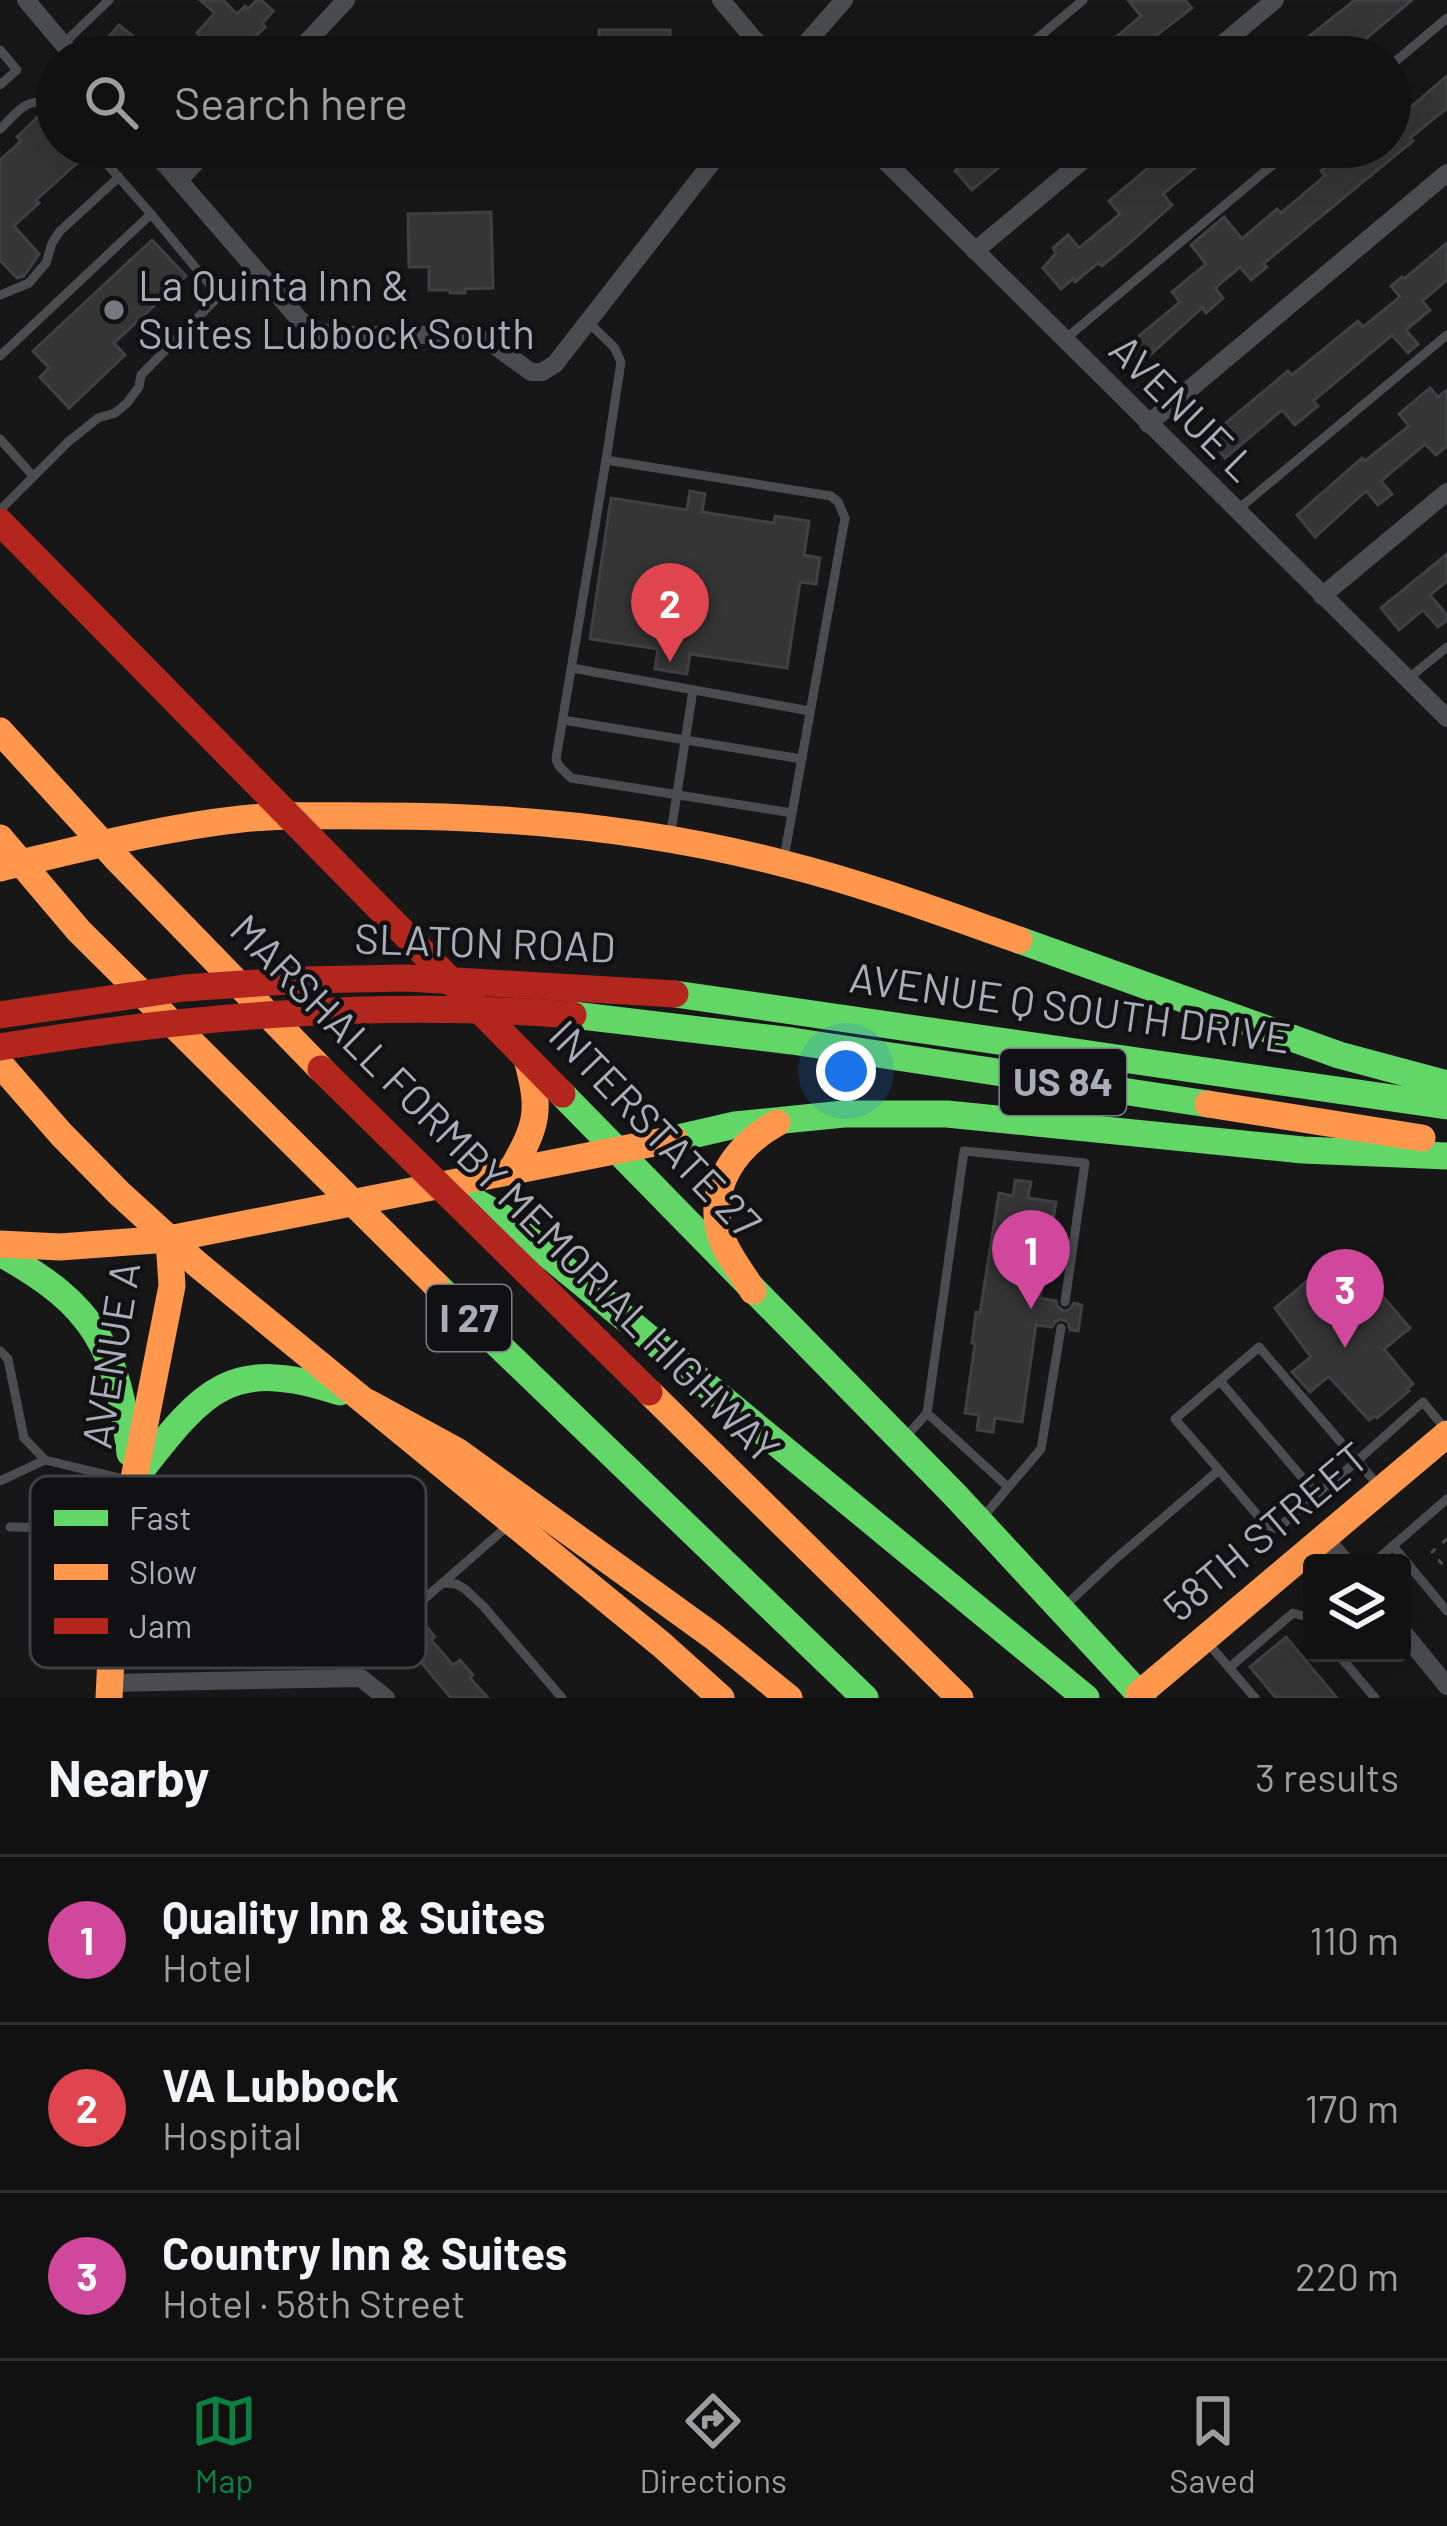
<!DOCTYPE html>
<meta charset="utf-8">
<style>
:root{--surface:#111;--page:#1e1f1f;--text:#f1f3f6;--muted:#9c9d9f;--line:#303131;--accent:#0b8043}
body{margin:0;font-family:Barlow,sans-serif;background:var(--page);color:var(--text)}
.controls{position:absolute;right:36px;bottom:36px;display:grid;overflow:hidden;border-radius:12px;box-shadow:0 12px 48px #0002}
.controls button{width:108px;height:108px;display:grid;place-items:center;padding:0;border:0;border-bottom:3px solid var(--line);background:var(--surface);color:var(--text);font:60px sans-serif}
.you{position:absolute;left:846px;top:1071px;width:42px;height:42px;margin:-30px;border:9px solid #fff;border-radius:50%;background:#1a73e8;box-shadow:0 0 0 18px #1a73e833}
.badge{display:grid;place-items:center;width:78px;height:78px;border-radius:50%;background:var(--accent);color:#fff;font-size:39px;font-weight:700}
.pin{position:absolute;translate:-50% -99px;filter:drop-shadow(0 3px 6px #0008)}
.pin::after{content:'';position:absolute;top:63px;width:42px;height:36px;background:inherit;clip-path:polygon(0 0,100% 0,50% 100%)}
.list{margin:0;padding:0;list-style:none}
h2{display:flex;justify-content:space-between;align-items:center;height:156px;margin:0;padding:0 48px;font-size:51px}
h2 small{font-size:39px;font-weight:400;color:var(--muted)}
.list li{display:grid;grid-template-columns:78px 1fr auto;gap:36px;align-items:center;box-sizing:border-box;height:168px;padding:0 48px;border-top:3px solid var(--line)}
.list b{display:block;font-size:45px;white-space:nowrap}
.list p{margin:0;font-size:39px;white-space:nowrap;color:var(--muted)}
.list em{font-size:39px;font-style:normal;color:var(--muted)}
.icon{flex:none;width:66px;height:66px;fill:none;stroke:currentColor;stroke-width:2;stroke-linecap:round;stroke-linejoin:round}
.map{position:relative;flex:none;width:1447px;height:1698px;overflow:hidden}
.search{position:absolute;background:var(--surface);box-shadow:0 12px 48px #0002;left:36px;right:36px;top:36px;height:132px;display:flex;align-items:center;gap:30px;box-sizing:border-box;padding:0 42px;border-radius:66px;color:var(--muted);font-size:45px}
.sheet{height:660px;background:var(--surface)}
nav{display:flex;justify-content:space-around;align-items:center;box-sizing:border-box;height:168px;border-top:3px solid var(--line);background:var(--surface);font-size:33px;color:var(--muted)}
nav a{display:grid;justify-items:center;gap:6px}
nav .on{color:var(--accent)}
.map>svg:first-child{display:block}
</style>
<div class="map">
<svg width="1447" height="1698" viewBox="0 0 1447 1698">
<rect width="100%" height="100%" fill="#171717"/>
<!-- building -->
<g fill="#353536" stroke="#3f4043" stroke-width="3">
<path d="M200,0H223L237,14L245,6L248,9L257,0H261L273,11L262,24L265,27L254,38L251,36L231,57H193L207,42L197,33L215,13Z"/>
<path d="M1128,0H1185L1192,8L1128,57H1093L1141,16Z"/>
<path d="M1355,0H1412L1344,57H1283Z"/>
<path d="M119,25L134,37L120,53L105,41Z"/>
<rect x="599" y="30" width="71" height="27"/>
<path d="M1447,76V108L1410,138L1413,141L1263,264L1267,267L1251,280L1240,267L1215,288L1223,298L1206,313L1202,308L1141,363L1127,346L1180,302L1172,292L1206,264L1191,245L1224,217L1242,239L1277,209L1281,213L1325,176L1321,171L1350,147H1390V125Z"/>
<path d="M42,113L57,130V147H73L83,158L36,200L39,203L14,226L39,254L24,276L17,278L0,260V160L21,141L17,137Z"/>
<path d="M960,147H1023L972,190L955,171L970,159Z"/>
<path d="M1173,147H1230L1207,166L1203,161L1163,194L1172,205L1134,239L1102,266L1098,263L1075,282L1073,279L1061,289L1043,268L1056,253L1053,248L1068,235L1079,248L1120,214L1109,201Z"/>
<path d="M491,212L493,288L465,289V293H450V290H429V267H409L408,214Z"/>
<path d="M152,240L186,276L114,343L125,355L69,408L40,377L49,368L33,351Z"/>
<path d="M1447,243V280L1422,301L1430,310L1406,330L1418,344L1408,353L1392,335L1313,401L1318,406L1295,425L1282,410L1225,458L1209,437L1288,371L1292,375L1358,321L1363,327L1400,297L1391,286L1402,277L1404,279Z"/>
<path d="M1430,388L1438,397L1447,390V446L1436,455L1425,444L1381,481L1392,494L1378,505L1366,491L1315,537L1297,515L1362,458L1365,461L1409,426L1399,414Z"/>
<path d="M690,491L705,494L702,512L774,523L775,516L809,521L804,555L820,558L816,584L800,582L787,668L690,654L687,674L655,669L658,649L590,639L611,498L687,510Z"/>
<path d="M1447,554V581L1430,595L1447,615V620L1438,627L1423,610L1399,630L1381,608Z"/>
<path d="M1015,1180L1031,1182L1028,1198L1056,1202L1040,1298L1056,1301L1057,1306L1063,1311L1069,1310L1074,1303L1082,1305L1078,1331L1070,1330L1068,1322L1061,1319L1055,1322L1052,1327L1036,1325L1022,1422L995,1418L993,1432L977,1430L979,1415L965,1413L975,1344L972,1343L976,1312L980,1313L999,1193L1013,1196Z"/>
<path d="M1319,1271L1349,1307L1374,1286L1410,1328L1384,1349L1413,1384L1407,1389L1409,1391L1377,1418L1375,1416L1369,1420L1331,1379L1328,1377L1310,1392L1292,1372L1311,1357L1275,1308Z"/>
<path d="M425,1625L435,1637L431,1640L453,1665L460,1660L473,1675L470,1678L488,1698H451L405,1643Z"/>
<path d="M1286,1637L1337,1698H1276L1250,1667Z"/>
</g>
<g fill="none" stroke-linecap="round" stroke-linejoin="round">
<!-- path -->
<path stroke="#4d4e52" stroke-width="3" stroke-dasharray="6 9" stroke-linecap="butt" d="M1447,1539L1432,1552L1447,1570"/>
<!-- lane -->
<g stroke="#4b4c50" stroke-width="9">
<path d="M63,44L109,0"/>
<path d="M0,50L17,70L0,85"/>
<path d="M1015,57L1083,0"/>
<path d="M1390,66L1447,18"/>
<path d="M0,129C20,110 28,93 57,108"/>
<path d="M92,147L151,214"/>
<path d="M891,167L913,147"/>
<path d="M0,295L29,283L46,263L52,243L60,231L119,177"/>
<path d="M589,323L614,347L621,362L606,460"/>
<path d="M1064,340L1294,147"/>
<path d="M0,356L151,214L219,296L141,375L139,387L127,403L115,413L98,418L68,442L0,510"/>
<path d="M0,439L33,476"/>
<path d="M1236,511L1447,335"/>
<path d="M572,668L810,711"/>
<path d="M1409,678L1447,647"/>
<path d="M563,720L802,759"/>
<path d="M671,832L693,690"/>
<path d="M784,858C804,744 825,631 845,518L838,502L831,496L606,460L556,759L559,766L571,778L792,813"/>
<path d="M0,1351L8,1359L24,1438L45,1460L128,1480"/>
<path d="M1220,1381L1317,1495"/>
<path d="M903,1440L927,1413"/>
<path d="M0,1481L45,1460"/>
<path d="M1378,1485L1357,1461L1423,1402L1447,1431"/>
<path d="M1008,1487L927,1413L964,1151L1085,1163L1065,1302"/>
<path d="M983,1517L1041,1449L1061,1328"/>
<path d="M10,1527L119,1529"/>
<path d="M1393,1546L1447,1611"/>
<path d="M1373,1563L1447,1499"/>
<path d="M443,1583L456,1584L465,1589L484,1607L562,1698"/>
<path d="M1066,1605L1113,1561L1219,1470L1265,1524L1277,1529L1357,1461L1259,1347L1175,1419L1219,1470"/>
<path d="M1208,1643L1255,1698"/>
<path d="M1337,1653L1375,1698"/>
<path d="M1229,1668L1293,1613L1307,1617L1312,1623"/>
<path d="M337,1675L510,1524"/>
</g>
<!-- street -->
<g stroke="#4b4c50" stroke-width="18">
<path d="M26,0L74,57"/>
<path d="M721,0L754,39L774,57"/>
<path d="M293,57L346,0"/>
<path d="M794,57L844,0"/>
<path d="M1207,57L1275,0"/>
<path d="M150,147L298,318L311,329L333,335H473L491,343L531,372H542L555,364L724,147"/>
<path d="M871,147L1447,718"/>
<path d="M179,180L210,147"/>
<path d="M975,251L1099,147"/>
<path d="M1148,424L1447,173"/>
<path d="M1322,596L1447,492"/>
<path d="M1324,1537L1346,1563"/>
<path d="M1402,1631L1447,1686"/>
<path d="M109,1683L361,1678L386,1698"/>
</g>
<!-- fast -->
<g stroke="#63d668" stroke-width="27">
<path d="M1019,940L1339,1055L1447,1084"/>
<path d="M675,994L1447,1106"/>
<path d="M573,1015L792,1041L1208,1104"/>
<path d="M562,1094L955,1495L1143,1698"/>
<path d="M674,1139L735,1125L844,1114H947L1303,1150L1447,1156"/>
<path d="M462,1194L502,1217L1086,1698"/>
<path d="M0,1253C95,1305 117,1348 130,1453"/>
<path d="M435,1284L865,1698"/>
<path d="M139,1473C204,1389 231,1356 340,1392"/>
</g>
<!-- slow -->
<g stroke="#ff974d" stroke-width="27">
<path d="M0,731L115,857L321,1069"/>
<path d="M0,838L79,931L435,1284"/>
<path d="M0,868C80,849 160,828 241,819C287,814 333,816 378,816C515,816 652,829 785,864C865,884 942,913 1019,940"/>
<path d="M0,1064L61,1134L119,1193L197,1264L662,1645L721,1698"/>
<path d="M1208,1104L1422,1138"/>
<path d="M511,1171C538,1124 541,1111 527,1059"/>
<path d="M0,1244L60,1247L169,1239L674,1139"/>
<path d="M753,1291C742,1272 726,1254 720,1233C707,1185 737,1145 777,1123"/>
<path d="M649,1392L960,1698"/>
<path d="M369,1403L457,1451L714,1637L789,1698"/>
<path d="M1139,1694L1447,1434"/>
<path d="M109,1698L113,1616L128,1509L172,1286L169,1239"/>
</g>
<!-- jam -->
<g stroke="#b3261e" stroke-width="27">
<path d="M0,522L562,1094"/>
<path d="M0,1015L184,988L302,980L407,978L675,994"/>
<path d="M0,1047C190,1016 380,1000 573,1015"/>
<path d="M321,1069L649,1392"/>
</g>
</g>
<!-- markers -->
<circle fill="#757880" stroke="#111113" stroke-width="4.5" cx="114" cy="310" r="12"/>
<g text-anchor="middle" stroke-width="9" stroke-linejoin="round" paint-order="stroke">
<!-- shield labels -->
<g fill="#111113" stroke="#7b7e86" stroke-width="3">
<rect x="1000" y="1049" width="126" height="66" rx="9"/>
<rect x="427" y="1285" width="84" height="66" rx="9"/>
</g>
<g font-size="39" font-weight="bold" fill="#a8adb8">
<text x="1063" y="1096">US 84</text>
<text x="469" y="1332">I 27</text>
</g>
<!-- poi labels -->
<g font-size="42" fill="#a8adb8" stroke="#111113" text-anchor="start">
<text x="138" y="301">La Quinta Inn &amp;<tspan x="138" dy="48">Suites Lubbock South</tspan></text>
</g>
<!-- street labels -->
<g font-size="42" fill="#a8adb8" stroke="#111113">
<text transform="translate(1183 408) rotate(45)" y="15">AVENUE L</text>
<text transform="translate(485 943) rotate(2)" y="15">SLATON ROAD</text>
<text transform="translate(1070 1008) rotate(8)" y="15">AVENUE Q SOUTH DRIVE</text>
<text transform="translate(655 1129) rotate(46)" y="15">INTERSTATE 27</text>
<text transform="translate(505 1189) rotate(45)" y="15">MARSHALL FORMBY MEMORIAL HIGHWAY</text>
<text transform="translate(111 1355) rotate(-81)" y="15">AVENUE A</text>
<text transform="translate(1266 1532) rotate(-40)" y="15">58TH STREET</text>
</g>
</g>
<!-- legend -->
<rect x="30" y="1476" width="396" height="192" rx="18" fill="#111113" stroke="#3e4045" stroke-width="3"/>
<rect x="54" y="1510" width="54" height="16" fill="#63d668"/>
<rect x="54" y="1564" width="54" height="16" fill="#ff974d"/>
<rect x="54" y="1618" width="54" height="16" fill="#b3261e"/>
<g font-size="33" fill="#a8adb8">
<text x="129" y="1530">Fast</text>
<text x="129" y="1584">Slow</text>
<text x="129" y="1638">Jam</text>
</g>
</svg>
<div class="controls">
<button><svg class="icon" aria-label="layers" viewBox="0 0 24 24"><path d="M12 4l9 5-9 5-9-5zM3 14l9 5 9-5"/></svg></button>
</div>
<div class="you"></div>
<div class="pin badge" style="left:1031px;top:1309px;background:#d1479c">1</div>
<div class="pin badge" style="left:670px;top:662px;background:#e0444e">2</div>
<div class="pin badge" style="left:1345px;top:1348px;background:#d1479c">3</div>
<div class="search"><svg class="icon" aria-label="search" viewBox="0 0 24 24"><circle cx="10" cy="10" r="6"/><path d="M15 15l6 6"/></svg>Search here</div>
</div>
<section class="sheet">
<h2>Nearby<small>3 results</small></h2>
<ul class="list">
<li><span class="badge" style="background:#d1479c">1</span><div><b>Quality Inn &amp; Suites</b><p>Hotel</p></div><em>110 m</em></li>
<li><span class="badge" style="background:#e0444e">2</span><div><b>VA Lubbock</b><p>Hospital</p></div><em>170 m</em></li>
<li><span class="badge" style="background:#d1479c">3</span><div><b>Country Inn &amp; Suites</b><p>Hotel · 58th Street</p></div><em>220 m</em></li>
</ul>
</section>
<nav>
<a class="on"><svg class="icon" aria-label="map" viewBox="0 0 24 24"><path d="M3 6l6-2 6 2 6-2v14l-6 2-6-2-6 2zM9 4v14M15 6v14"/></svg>Map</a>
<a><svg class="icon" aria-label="directions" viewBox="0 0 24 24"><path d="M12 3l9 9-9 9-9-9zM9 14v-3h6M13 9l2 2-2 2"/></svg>Directions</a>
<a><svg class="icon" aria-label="saved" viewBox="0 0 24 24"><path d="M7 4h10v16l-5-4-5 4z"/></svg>Saved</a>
</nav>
